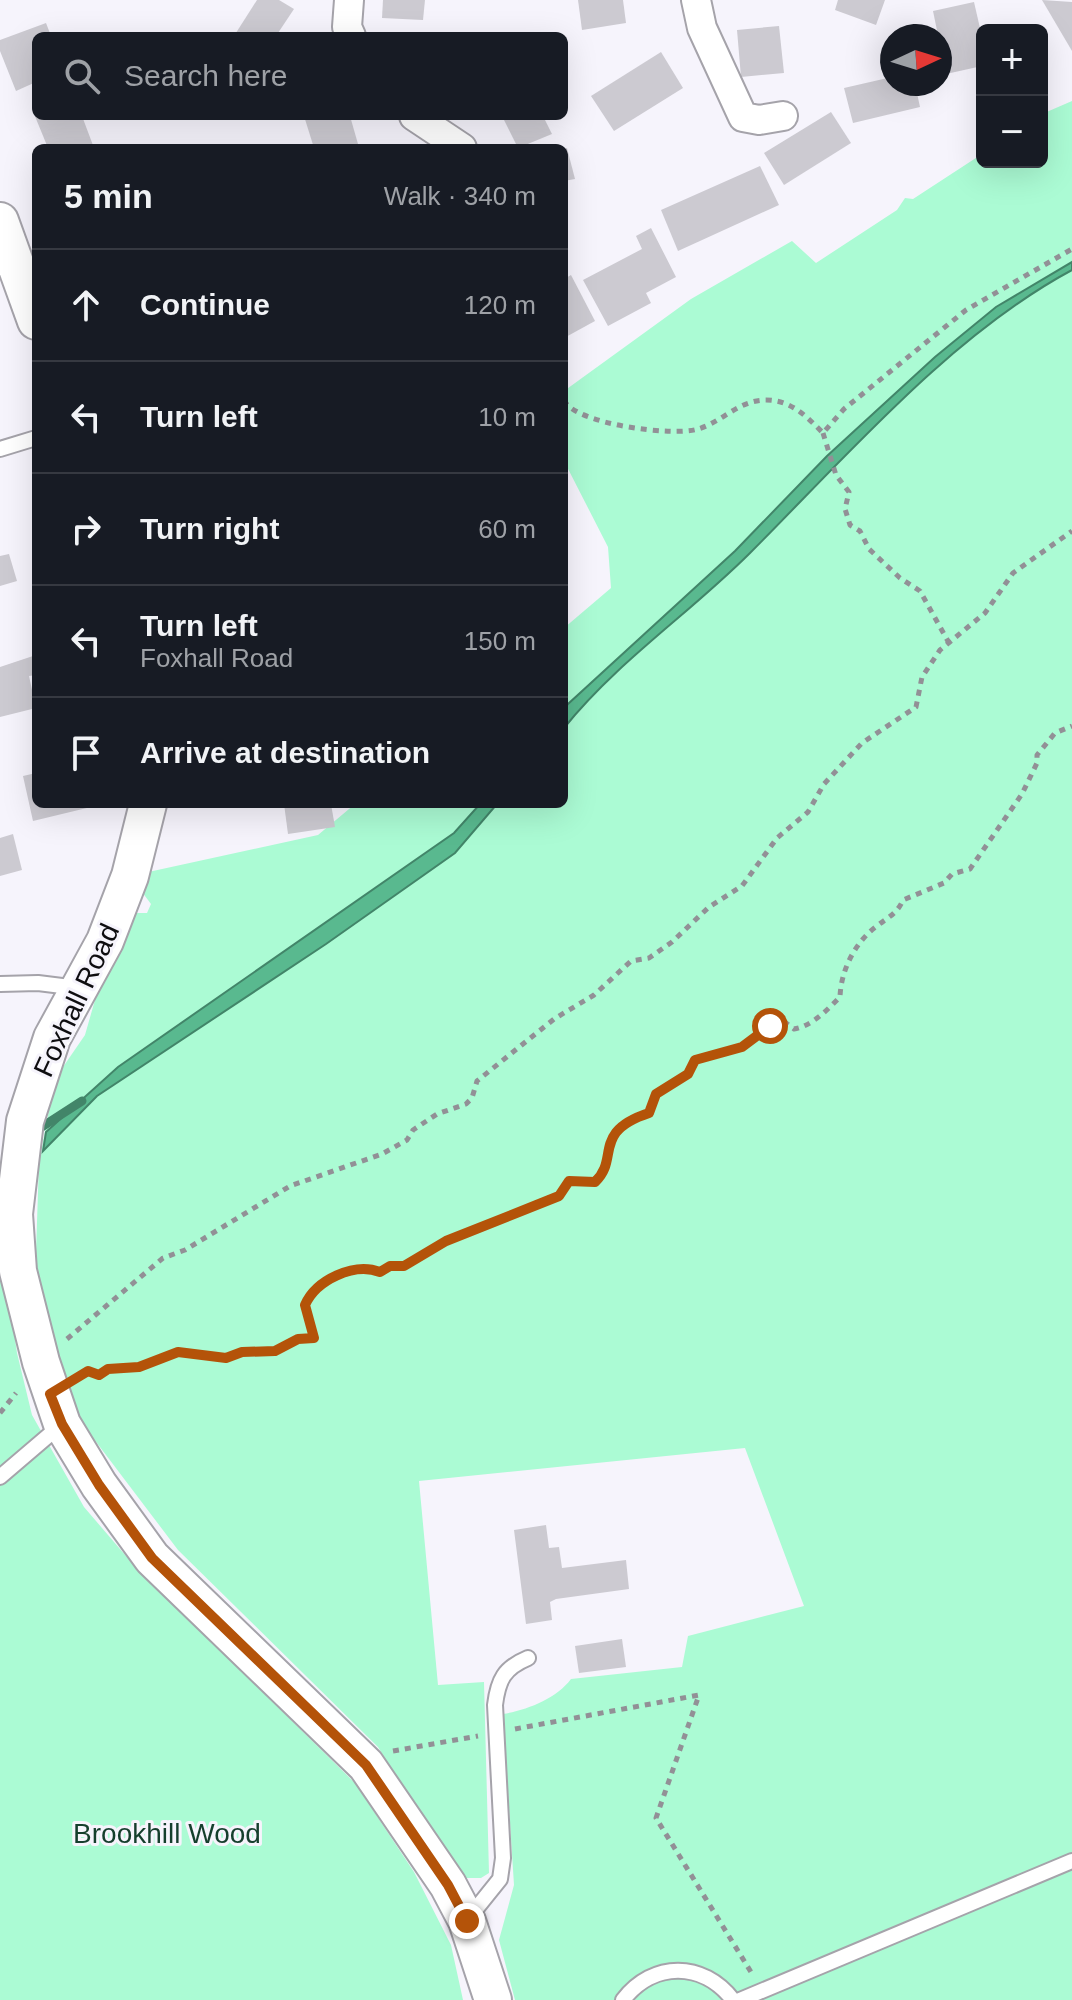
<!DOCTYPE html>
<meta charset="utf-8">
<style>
:root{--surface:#171b24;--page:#242831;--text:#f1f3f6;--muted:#9ea1a6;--line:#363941}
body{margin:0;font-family:Arial,sans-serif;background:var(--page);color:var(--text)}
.controls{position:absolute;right:24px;top:24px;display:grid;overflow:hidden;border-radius:12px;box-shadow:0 8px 32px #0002}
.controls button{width:72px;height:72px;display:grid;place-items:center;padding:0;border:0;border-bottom:2px solid var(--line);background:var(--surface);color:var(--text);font:40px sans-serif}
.compass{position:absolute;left:880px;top:24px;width:72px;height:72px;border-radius:50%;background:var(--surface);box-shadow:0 8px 32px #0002;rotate:86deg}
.stop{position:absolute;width:24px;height:24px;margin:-18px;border:6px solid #b45309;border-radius:50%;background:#fff}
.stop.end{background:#b45309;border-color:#fff;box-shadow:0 2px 8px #0008}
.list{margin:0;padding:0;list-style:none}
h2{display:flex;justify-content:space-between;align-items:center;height:104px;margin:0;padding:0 32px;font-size:34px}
h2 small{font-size:26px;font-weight:400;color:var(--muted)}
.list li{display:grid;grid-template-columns:52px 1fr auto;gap:24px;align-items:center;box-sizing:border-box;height:112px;padding:0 32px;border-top:2px solid var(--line)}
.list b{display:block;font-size:30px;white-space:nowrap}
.list p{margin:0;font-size:26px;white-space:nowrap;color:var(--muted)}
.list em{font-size:26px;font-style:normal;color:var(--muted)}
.icon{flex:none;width:44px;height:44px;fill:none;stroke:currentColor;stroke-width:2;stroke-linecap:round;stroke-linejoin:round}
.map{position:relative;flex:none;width:1072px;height:2000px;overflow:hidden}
.search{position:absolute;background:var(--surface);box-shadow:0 8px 32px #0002;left:32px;top:32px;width:536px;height:88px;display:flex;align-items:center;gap:20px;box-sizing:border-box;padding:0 28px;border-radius:12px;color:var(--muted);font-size:30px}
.panel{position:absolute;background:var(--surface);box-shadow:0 8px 32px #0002;left:32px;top:144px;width:536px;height:664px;border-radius:12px}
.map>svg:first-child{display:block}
</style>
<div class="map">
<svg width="1072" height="2000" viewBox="0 0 1072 2000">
<rect width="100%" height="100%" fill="#f6f4fc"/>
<!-- green -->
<g fill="#abfbd4">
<path d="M1072,101V2000H515L499,1940L514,1885L503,1714C527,1710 556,1699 571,1679L682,1667L688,1636L804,1606L745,1448L419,1481L438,1685L484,1682L489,1873L481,1878H458L378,1747L178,1550L81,1422L62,1387L39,1298L36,1252L39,1162L50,1105L63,1067L85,1035L99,986L136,913H147L151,904L130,876L318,835L355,804H564V628L611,588L608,547L564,461V391L691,299L792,241L816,263L897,210L905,198L913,199L982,154V162H1042V114Z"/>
<path d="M0,1234L17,1353L32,1415L84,1507L138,1570L355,1783L414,1872L451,1945L463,2000H0Z"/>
</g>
<!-- water -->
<g fill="#59b98f" stroke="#428569" stroke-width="2">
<path d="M1072,262V270C951,335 846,457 750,553C689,614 618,661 564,728V709L568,704L735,551L827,456L935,357L996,307Z"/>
<path d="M480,804H497L455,853L326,944L97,1096L43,1151L46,1132L118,1067L454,833Z"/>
</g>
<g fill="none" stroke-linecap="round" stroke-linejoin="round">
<!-- stream -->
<path stroke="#428569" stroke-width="9" d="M34,1132L82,1101"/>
</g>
<!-- building -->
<g fill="#cccad1">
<path d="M257,0H279L294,9L276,36H234Z"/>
<path d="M383,0H425L423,20L382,18Z"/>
<path d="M578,0H623L626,23L582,30Z"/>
<path d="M838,0H885L876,25L835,10Z"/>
<path d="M1042,0L1072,2V51Z"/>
<path d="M974,2L982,37V66L946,74L933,11Z"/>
<path d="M46,23L51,36H36V82L16,91L0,51V40Z"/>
<path d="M779,26L784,73L741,77L737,30Z"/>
<path d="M661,52L683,88L614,131L591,96Z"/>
<path d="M892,77V84H915L920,107L853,123L844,88Z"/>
<path d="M36,107V116H82L94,148H48L32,109Z"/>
<path d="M831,112L851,143L784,185L764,153Z"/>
<path d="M304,116H350L358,144L344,148H314Z"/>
<path d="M502,116H543L552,134L518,148Z"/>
<path d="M567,148L575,179L564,181V149Z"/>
<path d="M760,166L779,205L678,251L661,210Z"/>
<path d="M651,228L676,277L646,293L651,303L608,326L583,280L642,249L636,236Z"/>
<path d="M571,275L595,321L564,338V279Z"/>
<path d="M9,554L17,581L0,586V556Z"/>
<path d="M36,655V675L29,676L36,708L0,717V667Z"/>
<path d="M36,773V804H90L91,807L33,821L23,776Z"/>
<path d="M284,804H331L335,827L288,834Z"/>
<path d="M13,834L22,870L0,876V838Z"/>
<path d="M546,1525L549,1548L559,1547L562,1568L626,1560L629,1589L556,1599L550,1602L552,1620L526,1624L514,1530Z"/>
<path d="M622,1639L626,1667L579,1673L575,1646Z"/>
</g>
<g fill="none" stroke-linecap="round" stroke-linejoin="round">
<!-- service casing -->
<g stroke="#a5a3aa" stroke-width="18">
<g id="service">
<path d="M0,449L36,438"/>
<path d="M0,984L38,983L78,988"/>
<path d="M0,1477L62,1424"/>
<path d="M467,1920L500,1879L503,1858L495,1705C498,1680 504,1668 528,1658"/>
<path d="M623,2000C653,1961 703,1961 733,2000"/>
<path d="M740,2000L1072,1861"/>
</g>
</g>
<!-- minor casing -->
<g stroke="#a5a3aa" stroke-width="32">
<g id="minor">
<path d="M349,0L347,27L351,36"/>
<path d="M696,0L702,28L743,117L759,120L783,116"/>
<path d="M414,116L462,148"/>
</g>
</g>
<!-- tertiary casing -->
<g stroke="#a5a3aa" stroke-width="40">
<g id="tertiary">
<path d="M0,221L36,321"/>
<path d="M148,804L130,876L105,941L52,1038L25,1121L14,1214L18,1271L41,1362L62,1424L99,1485L152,1558L366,1765L448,1885L467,1921L493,2000"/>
</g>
</g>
<!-- path -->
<g stroke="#929096" stroke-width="5" stroke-dasharray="6 6" stroke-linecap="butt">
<path d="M564,400C574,424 674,437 698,429C722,422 739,400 766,400C791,400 806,416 823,433L844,409L966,310L1072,249"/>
<path d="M823,433L836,475L849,492L845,509L850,525L860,531L869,549L900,578L920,591L949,643"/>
<path d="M67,1339L163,1258L185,1250L290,1186L382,1154L407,1140L413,1130L437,1114L466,1104L472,1098L477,1081L554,1019L594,995L631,961L649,958L672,942L709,907L742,886L777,838L808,812L824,784L862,743L916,707L922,677L940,650L985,613L1013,573L1072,531"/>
<path d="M78,1377L88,1371L99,1375L108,1369L139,1367L178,1352L226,1358L242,1352L275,1351L298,1339L314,1338L305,1305C316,1280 354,1262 380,1272L390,1266H404L464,1232L539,1206L551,1196H559L569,1181L595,1182C620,1158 591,1133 649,1113L656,1094L688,1074L695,1060L742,1047L770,1026L786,1023L794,1029C812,1026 827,1010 840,997C841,970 855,942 877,926C888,917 897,914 903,900L944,883L952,874L970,869L1022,794L1037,763V755L1055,733L1072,726"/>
<path d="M0,1413L16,1393"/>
<path d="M515,1729L699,1695L656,1818L751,1972"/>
<path d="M393,1751L478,1736"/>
</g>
<!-- service -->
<use href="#service" stroke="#fff" stroke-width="14"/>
<!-- minor -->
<use href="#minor" stroke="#fff" stroke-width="28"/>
<!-- tertiary -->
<use href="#tertiary" stroke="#fff" stroke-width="36"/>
</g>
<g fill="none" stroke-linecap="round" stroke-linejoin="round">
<!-- route -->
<path stroke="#b45309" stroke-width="10" d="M467,1921L448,1885L366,1765L152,1558L99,1485L62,1424L50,1394L88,1371L99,1375L108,1369L139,1367L178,1352L226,1358L242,1352L275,1351L298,1339L314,1338L305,1305C316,1280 354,1262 380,1272L390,1266H404L446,1241L559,1196L569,1181L595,1182C620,1159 591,1132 649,1113L656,1094L688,1074L695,1060L742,1047L770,1026"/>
</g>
<g text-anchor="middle" stroke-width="6" stroke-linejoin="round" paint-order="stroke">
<!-- street labels -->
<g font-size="28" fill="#0e0d10" stroke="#f6f4fc">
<text transform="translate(76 1000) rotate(-65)" y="10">Foxhall Road</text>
</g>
<!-- park labels -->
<g font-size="28" fill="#153f2d" stroke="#f6f4fc">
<text x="167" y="1843">Brookhill Wood</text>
</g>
</g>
</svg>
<div class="controls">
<button>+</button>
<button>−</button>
</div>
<svg class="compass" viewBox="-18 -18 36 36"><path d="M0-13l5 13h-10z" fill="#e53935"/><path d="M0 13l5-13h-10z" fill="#9ea1a6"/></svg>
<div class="stop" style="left:770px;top:1026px"></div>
<div class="stop end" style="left:467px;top:1921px"></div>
<div class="search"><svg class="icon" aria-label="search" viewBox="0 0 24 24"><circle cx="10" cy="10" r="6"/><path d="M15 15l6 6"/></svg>Search here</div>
<section class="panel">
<h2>5 min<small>Walk · 340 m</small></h2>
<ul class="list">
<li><svg class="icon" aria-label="ahead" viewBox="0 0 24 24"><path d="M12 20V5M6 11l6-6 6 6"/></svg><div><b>Continue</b></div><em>120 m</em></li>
<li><svg class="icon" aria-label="left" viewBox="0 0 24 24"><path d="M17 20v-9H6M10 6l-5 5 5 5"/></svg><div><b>Turn left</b></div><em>10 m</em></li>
<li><svg class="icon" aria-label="right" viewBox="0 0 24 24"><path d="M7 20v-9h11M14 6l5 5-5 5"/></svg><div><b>Turn right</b></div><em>60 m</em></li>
<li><svg class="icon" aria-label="left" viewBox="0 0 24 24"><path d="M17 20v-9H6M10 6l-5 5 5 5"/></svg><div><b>Turn left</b><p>Foxhall Road</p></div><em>150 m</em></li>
<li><svg class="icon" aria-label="arrive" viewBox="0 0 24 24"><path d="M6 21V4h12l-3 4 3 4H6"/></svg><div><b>Arrive at destination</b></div></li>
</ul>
</section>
</div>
